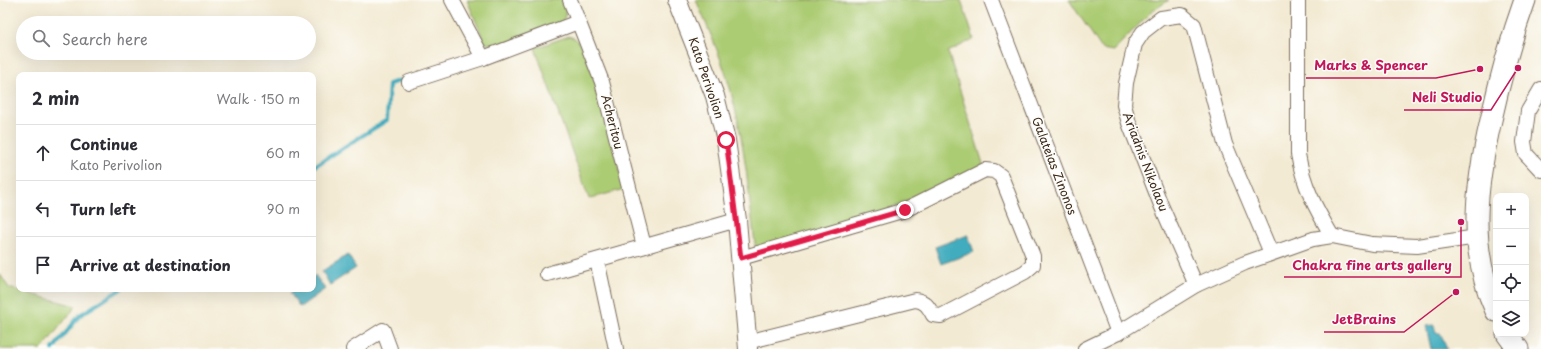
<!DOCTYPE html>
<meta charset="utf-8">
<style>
:root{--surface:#fff;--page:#f2f2f3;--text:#2b2b33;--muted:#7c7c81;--line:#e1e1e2}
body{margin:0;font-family:"Playpen Sans",sans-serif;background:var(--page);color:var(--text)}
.controls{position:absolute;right:12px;bottom:12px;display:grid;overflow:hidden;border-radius:8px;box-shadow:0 4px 16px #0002}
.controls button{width:36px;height:36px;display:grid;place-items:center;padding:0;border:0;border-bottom:1px solid var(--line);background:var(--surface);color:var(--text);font:20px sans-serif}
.stop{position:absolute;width:12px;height:12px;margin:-9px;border:3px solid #e11d48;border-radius:50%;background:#fff}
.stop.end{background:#e11d48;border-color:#fff;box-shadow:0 1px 4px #0008}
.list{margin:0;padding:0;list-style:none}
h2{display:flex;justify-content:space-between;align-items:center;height:52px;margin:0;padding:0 16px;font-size:17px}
h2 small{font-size:13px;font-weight:400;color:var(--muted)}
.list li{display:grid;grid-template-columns:26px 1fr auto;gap:12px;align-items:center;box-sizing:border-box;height:56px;padding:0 16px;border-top:1px solid var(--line)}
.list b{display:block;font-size:15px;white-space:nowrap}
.list p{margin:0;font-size:13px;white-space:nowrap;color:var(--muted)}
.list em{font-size:13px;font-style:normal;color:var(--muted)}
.icon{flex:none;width:22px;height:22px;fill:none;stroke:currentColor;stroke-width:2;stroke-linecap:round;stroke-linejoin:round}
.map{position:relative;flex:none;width:1541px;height:349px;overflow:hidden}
.search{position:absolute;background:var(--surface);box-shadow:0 4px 16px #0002;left:16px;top:16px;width:300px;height:44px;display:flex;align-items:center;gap:10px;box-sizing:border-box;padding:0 14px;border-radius:22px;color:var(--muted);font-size:15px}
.panel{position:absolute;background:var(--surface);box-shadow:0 4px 16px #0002;left:16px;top:72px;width:300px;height:220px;border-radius:8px}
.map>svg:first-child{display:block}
</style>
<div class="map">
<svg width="1541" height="349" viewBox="0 0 1541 349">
<rect width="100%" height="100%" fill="#fdfcf7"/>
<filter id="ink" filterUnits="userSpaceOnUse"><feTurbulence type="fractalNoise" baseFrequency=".025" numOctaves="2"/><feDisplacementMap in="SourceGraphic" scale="8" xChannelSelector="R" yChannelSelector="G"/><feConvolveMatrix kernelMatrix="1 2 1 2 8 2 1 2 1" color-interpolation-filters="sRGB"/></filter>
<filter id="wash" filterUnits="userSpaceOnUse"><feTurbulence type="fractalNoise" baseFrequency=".012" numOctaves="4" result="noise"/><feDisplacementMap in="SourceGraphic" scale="16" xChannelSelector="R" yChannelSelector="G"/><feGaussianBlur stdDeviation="0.9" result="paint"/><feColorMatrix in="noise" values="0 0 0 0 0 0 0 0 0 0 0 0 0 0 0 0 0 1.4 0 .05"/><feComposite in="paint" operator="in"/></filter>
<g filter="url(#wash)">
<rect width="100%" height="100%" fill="#f3ead3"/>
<!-- green -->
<g fill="#accc73" stroke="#747b48">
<path d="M467,0H564C567,8 567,14 562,22L499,46L485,43Z"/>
<path d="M696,0H961L974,39L948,52L984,167L888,209L756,251C749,201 746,149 733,100C725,65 710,33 696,0Z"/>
<path d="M1069,0H1169L1151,12L1113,51L1102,49Z"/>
<path d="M569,36L576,39L585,52L600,97L624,189L589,199L535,48Z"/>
<path d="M0,274L9,288L76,306L42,349H0Z"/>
</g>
<!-- water -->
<g fill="#3facbe" stroke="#3d6b6e">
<path d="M968,235L974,252L941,264L935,247Z"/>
<path d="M348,255L356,268L330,285L322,271Z"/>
<path d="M315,275L325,289L300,307L290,293L295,289H313V277Z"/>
<path d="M1434,325L1436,333H1440L1447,349H1431L1426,326Z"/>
</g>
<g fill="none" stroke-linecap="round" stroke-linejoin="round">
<!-- stream -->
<g stroke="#3facbe" stroke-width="4">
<path d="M313,167L387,120L389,84L402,80L407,82"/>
<path d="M53,349L80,315L121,289"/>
</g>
</g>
</g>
<g filter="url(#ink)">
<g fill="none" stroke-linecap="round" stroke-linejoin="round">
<!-- minor casing -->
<g stroke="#7b6d5d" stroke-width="16">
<g id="minor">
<path d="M452,0L483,58"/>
<path d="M570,0L602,82L644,246"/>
<path d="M991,0L1118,333"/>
<path d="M1298,0V154C1303,185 1316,209 1332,236"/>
<path d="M409,82L483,58L578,22"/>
<path d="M1541,89L1528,111L1524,142L1526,154L1541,170"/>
<path d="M741,258L905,210L985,170L994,171L1001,176L1033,256V265L1025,272L941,316L933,315C928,306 925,301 915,300L747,342"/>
<path d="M597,260L616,349"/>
<path d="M547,274L737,220"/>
<path d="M1196,285L1161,205L1129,123L1124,105L1126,83L1135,44L1143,32L1161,18L1182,15L1194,25L1225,144L1271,253"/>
<path d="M353,349L383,330L390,349"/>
<path d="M1085,349L1118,333L1196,285L1245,263L1313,239L1332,236L1372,244L1417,246L1477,237"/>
</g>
</g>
<!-- tertiary casing -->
<g stroke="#7b6d5d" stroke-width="20">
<path id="tertiary" d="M677,0L715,96L726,140L737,220L748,349"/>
</g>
<!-- secondary casing -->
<g stroke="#7b6d5d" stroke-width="23">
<g id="secondary">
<path d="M1496,311C1467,247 1476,185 1491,120C1500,79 1511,39 1525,0"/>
<path d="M1507,334L1518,349"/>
</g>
</g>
<!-- minor -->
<use href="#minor" stroke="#fff" stroke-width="14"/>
<!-- tertiary -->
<use href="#tertiary" stroke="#fff" stroke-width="18"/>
<!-- secondary -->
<use href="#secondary" stroke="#fff" stroke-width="21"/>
</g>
</g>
<g fill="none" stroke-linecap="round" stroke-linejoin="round" filter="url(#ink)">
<!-- route -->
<path stroke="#e11d48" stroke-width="5" d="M726,140L741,258L905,210"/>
</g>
<g text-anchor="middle" stroke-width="3" stroke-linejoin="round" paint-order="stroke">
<!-- street labels -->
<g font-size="12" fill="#3b2a1e" stroke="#fdfcf7">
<text transform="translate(706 78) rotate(71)" y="4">Kato Perivolion</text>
<text transform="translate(612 122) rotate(76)" y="4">Acheritou</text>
<text transform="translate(1145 162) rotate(69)" y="4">Ariadnis Nikolaou</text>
<text transform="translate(1054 166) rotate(69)" y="4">Galateias Zinonos</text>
</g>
</g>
<!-- callouts -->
<path fill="none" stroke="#c2185b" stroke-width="1.5" d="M1480 69L1436 78H1306M1518 68L1491 110H1404M1461 222L1461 277H1284M1456 292L1404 332H1324"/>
<g fill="#c2185b" stroke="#fdfcf7" stroke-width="1.5">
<circle cx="1480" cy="69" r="4"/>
<circle cx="1518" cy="68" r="4"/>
<circle cx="1461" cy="222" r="4"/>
<circle cx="1456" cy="292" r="4"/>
</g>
<g font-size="13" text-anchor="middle" font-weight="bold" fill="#c2185b" stroke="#fdfcf7" stroke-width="3" stroke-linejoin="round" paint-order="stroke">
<text x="1371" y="70">Marks &amp; Spencer</text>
<text x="1447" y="102">Neli Studio</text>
<text x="1372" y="270">Chakra fine arts gallery</text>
<text x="1364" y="324">JetBrains</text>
</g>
</svg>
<div class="controls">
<button>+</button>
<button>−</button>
<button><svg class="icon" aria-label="locate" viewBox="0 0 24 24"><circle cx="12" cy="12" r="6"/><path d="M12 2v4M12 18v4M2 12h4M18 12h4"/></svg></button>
<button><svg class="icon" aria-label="layers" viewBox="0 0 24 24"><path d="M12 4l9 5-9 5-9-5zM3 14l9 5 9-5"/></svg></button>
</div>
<div class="stop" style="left:726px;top:140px"></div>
<div class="stop end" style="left:905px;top:210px"></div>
<div class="search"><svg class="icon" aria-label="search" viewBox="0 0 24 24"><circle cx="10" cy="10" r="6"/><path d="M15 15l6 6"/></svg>Search here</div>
<section class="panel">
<h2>2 min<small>Walk · 150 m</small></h2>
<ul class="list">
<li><svg class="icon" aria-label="ahead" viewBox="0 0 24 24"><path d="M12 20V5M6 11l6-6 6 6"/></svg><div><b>Continue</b><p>Kato Perivolion</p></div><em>60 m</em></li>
<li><svg class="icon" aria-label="left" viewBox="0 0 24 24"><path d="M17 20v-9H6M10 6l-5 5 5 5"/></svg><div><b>Turn left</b></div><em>90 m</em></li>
<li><svg class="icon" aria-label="arrive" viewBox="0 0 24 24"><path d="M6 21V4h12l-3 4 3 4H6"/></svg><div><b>Arrive at destination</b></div></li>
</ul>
</section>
</div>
